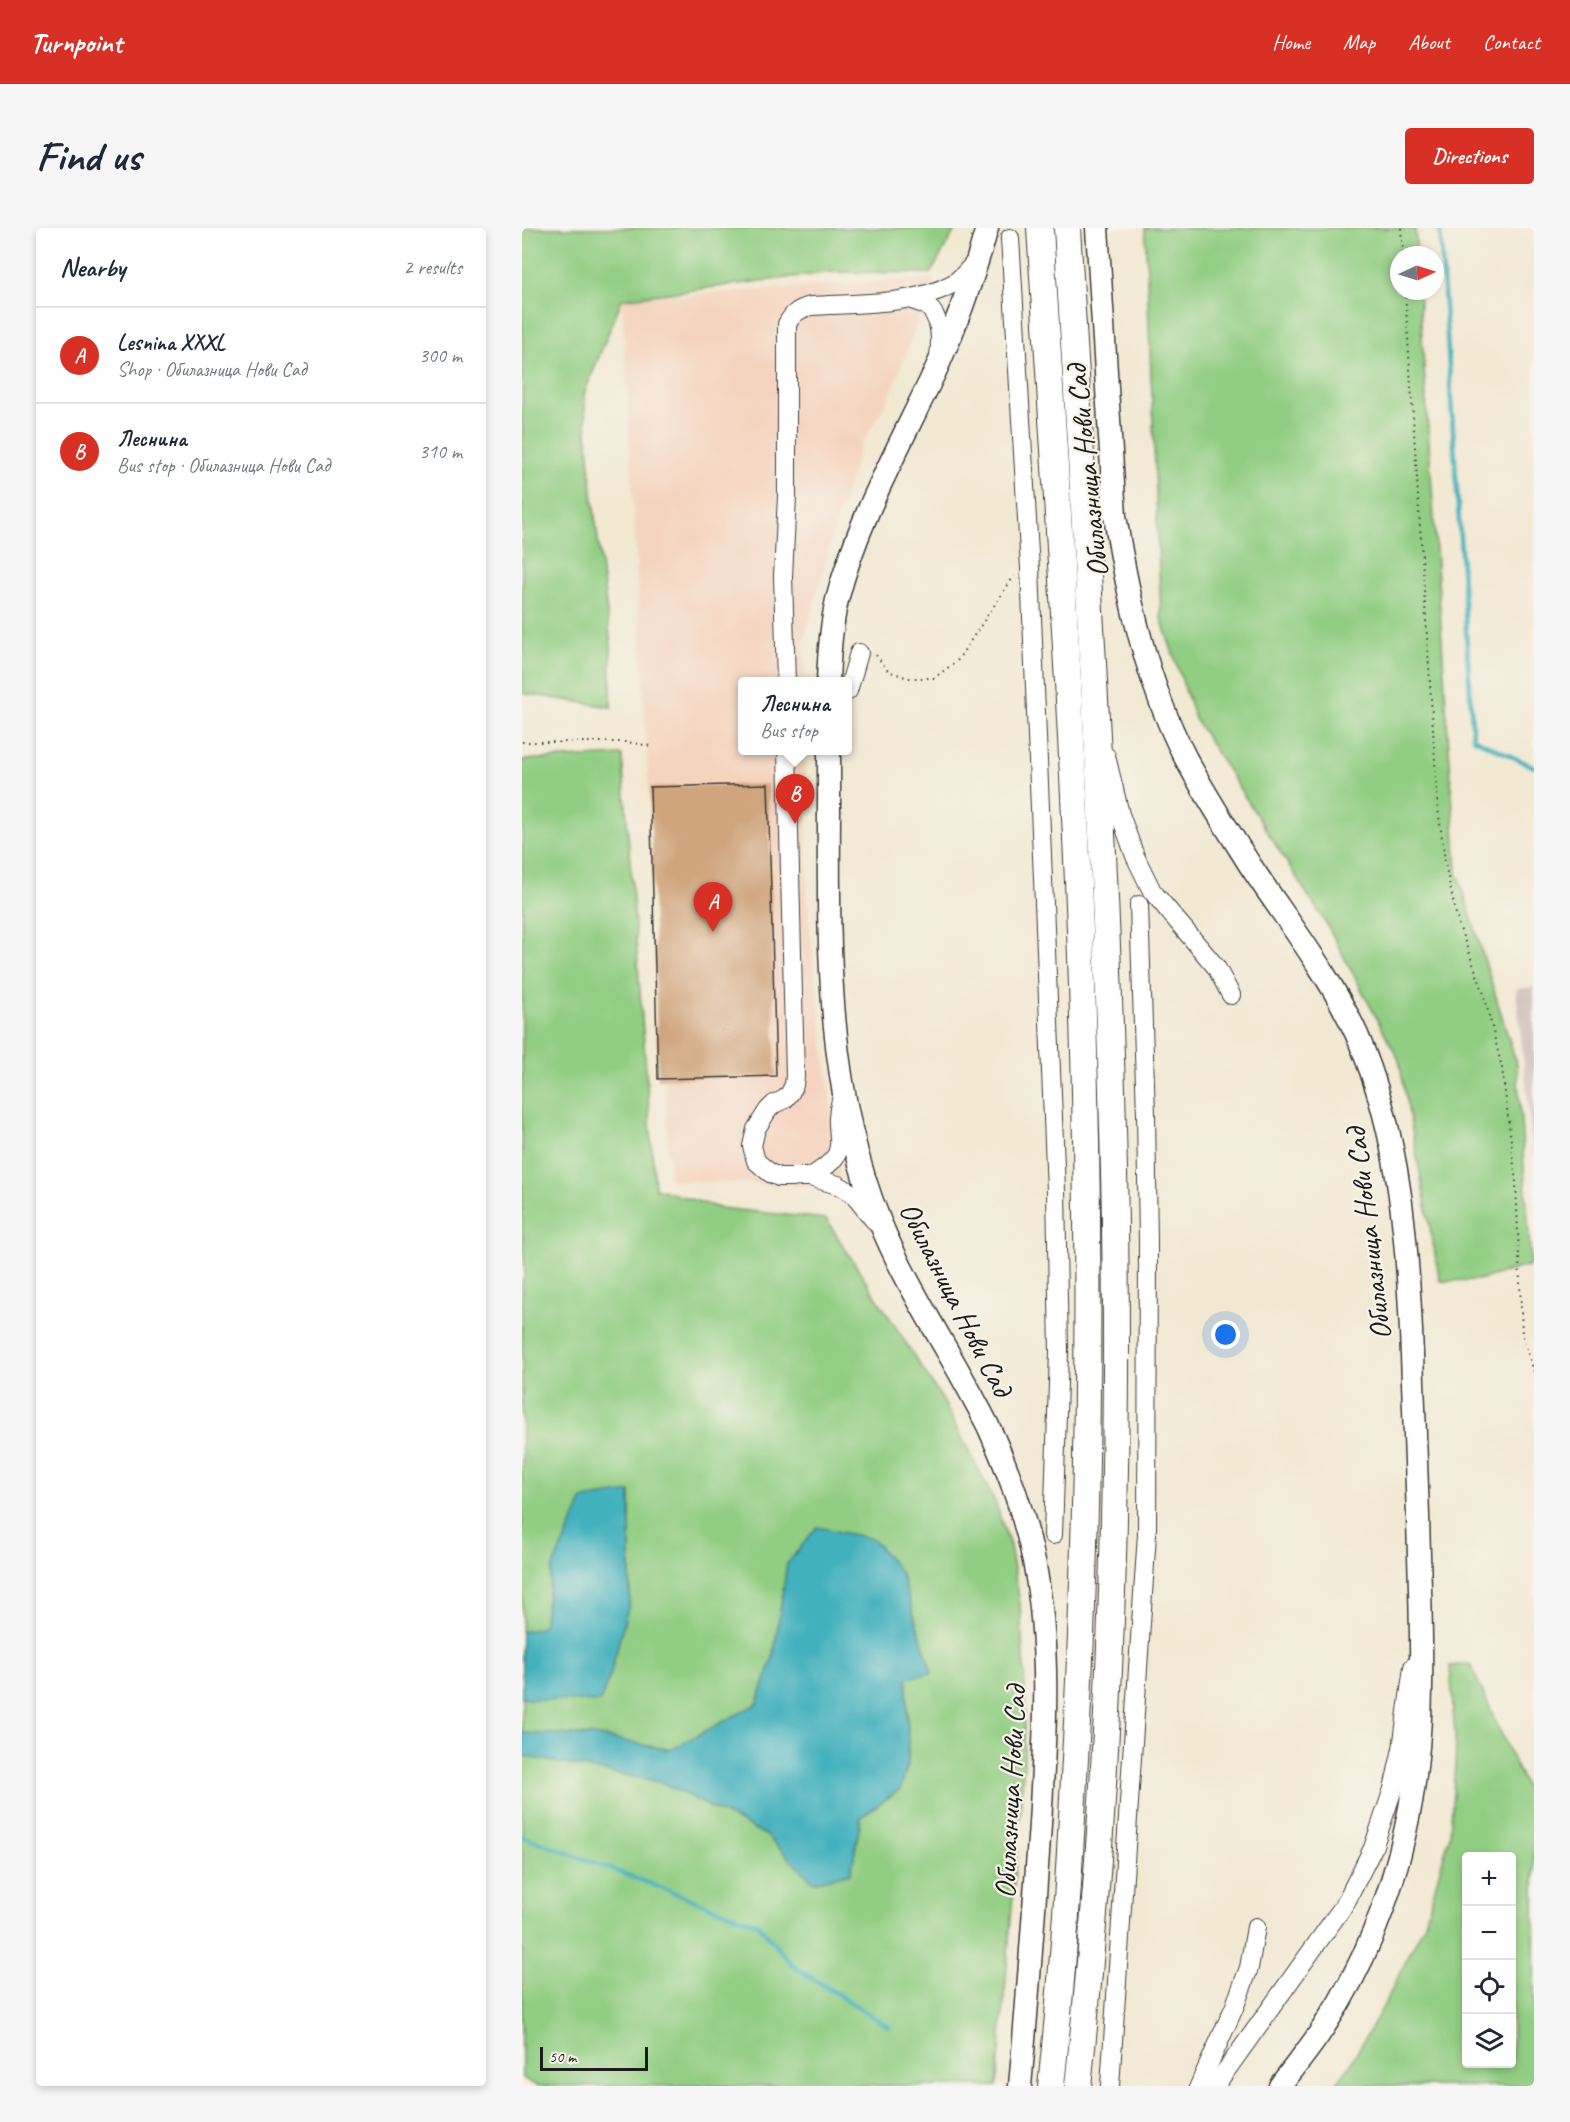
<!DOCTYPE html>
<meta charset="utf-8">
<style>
:root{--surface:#fff;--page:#f6f6f7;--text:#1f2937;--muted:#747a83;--line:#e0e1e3;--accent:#d93025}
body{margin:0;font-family:Caveat,sans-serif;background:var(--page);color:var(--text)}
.controls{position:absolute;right:18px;bottom:18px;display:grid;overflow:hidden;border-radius:6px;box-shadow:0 3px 9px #0003}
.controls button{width:54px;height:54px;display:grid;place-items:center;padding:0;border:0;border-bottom:2px solid var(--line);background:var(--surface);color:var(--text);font:30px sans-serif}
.compass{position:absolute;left:868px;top:18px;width:54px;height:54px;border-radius:50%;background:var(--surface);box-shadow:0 3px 9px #0003;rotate:86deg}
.scale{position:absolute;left:18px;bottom:15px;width:108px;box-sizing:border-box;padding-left:6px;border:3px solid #1c1c1c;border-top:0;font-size:16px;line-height:21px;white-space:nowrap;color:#1c1c1c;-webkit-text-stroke:4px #f7f3e8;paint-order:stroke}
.you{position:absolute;left:704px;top:1107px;width:21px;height:21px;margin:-15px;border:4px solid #fff;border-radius:50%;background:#1a73e8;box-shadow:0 0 0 9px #1a73e833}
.badge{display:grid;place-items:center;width:39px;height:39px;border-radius:50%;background:var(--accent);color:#fff;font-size:20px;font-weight:700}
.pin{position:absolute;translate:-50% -50px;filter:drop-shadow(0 2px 3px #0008)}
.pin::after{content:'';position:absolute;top:32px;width:21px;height:18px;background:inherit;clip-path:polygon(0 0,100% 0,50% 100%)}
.popup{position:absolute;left:216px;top:449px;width:114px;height:78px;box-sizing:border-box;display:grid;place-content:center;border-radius:6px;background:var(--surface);filter:drop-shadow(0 2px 4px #0005);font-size:20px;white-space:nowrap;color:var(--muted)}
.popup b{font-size:22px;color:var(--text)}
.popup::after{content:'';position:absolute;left:50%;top:100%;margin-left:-12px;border:12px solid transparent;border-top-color:var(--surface)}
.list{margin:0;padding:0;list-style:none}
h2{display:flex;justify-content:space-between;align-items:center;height:78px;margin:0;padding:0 24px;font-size:26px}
h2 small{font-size:20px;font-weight:400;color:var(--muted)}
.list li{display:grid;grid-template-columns:39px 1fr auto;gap:18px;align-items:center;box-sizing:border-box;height:96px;padding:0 24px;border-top:2px solid var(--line)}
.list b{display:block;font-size:22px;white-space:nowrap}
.list p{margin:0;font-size:20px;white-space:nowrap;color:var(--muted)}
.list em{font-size:20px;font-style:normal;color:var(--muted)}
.icon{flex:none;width:33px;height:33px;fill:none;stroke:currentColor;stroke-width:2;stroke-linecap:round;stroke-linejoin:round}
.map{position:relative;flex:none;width:1012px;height:1858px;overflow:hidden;border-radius:6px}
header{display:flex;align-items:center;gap:36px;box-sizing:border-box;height:84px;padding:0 30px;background:var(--accent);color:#fff}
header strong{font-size:28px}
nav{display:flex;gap:33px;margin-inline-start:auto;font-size:21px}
.intro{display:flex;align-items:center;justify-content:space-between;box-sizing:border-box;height:144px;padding:0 36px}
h1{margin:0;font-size:42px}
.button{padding:15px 27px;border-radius:6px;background:var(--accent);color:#fff;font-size:21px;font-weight:700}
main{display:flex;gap:36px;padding:0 36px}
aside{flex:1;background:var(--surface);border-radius:6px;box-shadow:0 3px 9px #0003}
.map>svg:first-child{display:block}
</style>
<header>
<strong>Turnpoint</strong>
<nav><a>Home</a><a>Map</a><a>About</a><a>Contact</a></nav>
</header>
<div class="intro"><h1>Find us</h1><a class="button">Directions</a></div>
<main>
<aside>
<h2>Nearby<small>2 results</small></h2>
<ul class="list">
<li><span class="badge">A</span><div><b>Lesnina XXXL</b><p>Shop · Обилазница Нови Сад</p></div><em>300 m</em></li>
<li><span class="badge">B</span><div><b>Леснина</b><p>Bus stop · Обилазница Нови Сад</p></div><em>310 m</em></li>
</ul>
</aside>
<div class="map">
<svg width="1012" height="1858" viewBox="0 0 1012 1858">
<rect width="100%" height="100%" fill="#f7f3e8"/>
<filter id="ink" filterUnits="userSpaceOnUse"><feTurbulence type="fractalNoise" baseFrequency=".0167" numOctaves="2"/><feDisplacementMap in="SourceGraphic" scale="12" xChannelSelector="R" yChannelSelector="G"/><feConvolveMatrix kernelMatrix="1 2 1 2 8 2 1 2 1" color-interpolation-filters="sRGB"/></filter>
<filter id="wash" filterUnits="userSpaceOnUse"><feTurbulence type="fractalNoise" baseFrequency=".008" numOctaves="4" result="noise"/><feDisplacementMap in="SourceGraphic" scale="24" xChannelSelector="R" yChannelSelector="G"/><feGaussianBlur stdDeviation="1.35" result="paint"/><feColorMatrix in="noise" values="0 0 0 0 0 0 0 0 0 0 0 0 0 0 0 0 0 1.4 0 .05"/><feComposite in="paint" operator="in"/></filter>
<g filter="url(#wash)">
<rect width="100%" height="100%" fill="#f2e9d3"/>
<!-- built -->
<path fill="#f4d4bf" d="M412,50L368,169L339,217L311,305L282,413L283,453L220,454V522L284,523L286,688L319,959L148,952L100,71Z"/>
<!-- industrial -->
<path fill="#d0c0bb" d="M1012,759V929L994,761Z"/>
<!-- green -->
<g fill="#91cd82" stroke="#56744f" stroke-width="1.5" fill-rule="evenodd">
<path d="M0,0H434L409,45L310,44L100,71L62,166L70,264L89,417V479L0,465Z"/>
<path d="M623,0H893L895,27H877V63H897L935,643L995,837L1009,1037L956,1052L918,1053L877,832L805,697L673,491L639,390Z"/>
<path d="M100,527L133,960L197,980L304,991L420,1171L473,1274L488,1318L498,1375L503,1457L502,1536L475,1858H15L0,1850V1528L139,1554L244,1607L292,1654L329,1645L339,1589L378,1561L386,1537L385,1449L409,1445L265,1336L251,1430L235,1476L148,1522L76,1508L0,1505V1468L7,1471L108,1372V1265L30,1341L21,1399L0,1404V1054L3,1047L0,1000V532Z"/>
<path d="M948,1436L1012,1578V1858H812L826,1840L862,1777L903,1695L928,1606L934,1522L928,1438ZM945,1628H990V1836H945Z"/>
</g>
<!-- water -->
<g fill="#42b1be" stroke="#2f666d" stroke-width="1.5">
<path d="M108,1264V1372L89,1445L78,1474L7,1471L0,1468V1404L21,1399L30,1341L61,1271Z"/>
<path d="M295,1299L351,1311L379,1345L410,1445L385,1450L386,1537L378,1561L339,1589L329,1645L292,1654L244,1607L139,1554L0,1528V1505L76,1508L148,1522L235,1476L251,1430L265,1336Z"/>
</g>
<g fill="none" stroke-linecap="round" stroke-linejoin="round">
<!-- stream -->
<g stroke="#42b1be" stroke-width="4.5">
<path d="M918,0L951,510L1012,539"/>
<path d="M0,1608L236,1696L271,1738L367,1799"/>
</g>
</g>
<g id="blocks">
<!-- building -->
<path fill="#d0a47d" d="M246,556L254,848L136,851L128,559Z"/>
</g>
</g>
<g filter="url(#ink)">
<use href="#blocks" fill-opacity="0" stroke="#3c3b37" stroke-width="1.5"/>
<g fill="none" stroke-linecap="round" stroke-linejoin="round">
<!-- minor casing -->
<g stroke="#3c3b37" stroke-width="20">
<g id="minor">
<path d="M488,10L508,341L534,962L537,1124L531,1307"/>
<path d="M387,71C392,73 400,75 405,78C420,90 419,112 417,128"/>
<path d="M264,454L261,348L265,268V96C271,85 277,81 289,78C333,75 392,78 432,55C441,49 448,40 455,32"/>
<path d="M326,463L337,425"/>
<path d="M265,522L273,848L272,857L268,865L263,871L252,876L246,882L234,901L230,918L234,933L248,945L257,949H288L316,957L331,966L351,991L357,996"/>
<path d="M584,528L598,586L613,628L630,663L694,739L709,767"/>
<path d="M288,949C337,920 307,913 319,872"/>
<path d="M588,1858L625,1306L626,1014L624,886L617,677"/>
<path d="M677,1858L712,1780L727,1740L734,1699"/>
<path d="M693,1858L823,1676L851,1620L871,1561L880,1521L891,1439"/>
</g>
</g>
<!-- major casing -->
<g stroke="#3c3b37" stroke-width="25">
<g id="major">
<path d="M575,0L593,288C606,370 625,455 663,529C682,565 706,602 728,637C765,693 807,745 835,807C879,908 886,1019 890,1127C892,1181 894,1234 896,1287C898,1393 907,1500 883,1604C868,1671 841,1740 803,1797C790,1818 773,1838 758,1858"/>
<path d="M306,454C307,426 309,398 315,372C336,290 380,214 416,137C436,93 452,47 465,0"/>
<path d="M307,522C308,680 297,845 358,994C388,1067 434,1132 468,1202C487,1244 503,1288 512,1333C529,1420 523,1508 518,1596C512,1683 506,1771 498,1858"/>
</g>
</g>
<!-- highway casing -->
<g stroke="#3c3b37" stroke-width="28">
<g id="highway">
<path d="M518,0C533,243 550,485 559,728C569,1002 568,1276 552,1550C547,1653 540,1756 529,1858"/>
<path d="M545,0C568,383 595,765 594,1149C593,1385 581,1623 556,1858"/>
</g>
</g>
<!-- path -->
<g stroke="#3c3b37" stroke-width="2" stroke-dasharray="1.5 4.5" stroke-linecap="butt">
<path d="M879,0L881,27"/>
<path d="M883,63L916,580L924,640L936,695L961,763L980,840L994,954L1000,1105L1012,1144"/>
<path d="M354,427L366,443L386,450H412L435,433L492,348"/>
<path d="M0,514H105L128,518"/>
</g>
<!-- minor -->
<use href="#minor" stroke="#fff" stroke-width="18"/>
<!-- major -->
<use href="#major" stroke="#fff" stroke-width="22"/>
<!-- highway -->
<use href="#highway" stroke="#fff" stroke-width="26"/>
</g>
</g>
<g text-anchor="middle" stroke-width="4.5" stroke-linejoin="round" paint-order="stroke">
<!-- street labels -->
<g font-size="30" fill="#1c1c1c" stroke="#f7f3e8">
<text transform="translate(565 243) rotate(-96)" y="10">Обилазница Нови Сад</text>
<text transform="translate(846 1006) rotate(-97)" y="10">Обилазница Нови Сад</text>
<text transform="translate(434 1071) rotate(63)" y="10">Обилазница Нови Сад</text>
<text transform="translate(488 1564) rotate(-87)" y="10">Обилазница Нови Сад</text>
</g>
</g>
</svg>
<div class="controls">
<button>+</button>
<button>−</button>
<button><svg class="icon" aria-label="locate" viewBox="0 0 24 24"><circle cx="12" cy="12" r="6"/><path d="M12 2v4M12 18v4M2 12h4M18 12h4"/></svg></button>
<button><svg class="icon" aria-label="layers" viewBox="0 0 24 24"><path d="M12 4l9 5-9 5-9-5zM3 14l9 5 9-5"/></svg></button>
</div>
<svg class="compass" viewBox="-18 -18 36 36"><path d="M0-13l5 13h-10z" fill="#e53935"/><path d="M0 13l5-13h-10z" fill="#747a83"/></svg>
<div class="scale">50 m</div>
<div class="you"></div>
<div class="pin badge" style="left:191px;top:704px">A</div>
<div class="pin badge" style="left:273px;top:596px">B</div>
<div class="popup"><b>Леснина</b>Bus stop</div>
</div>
</main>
